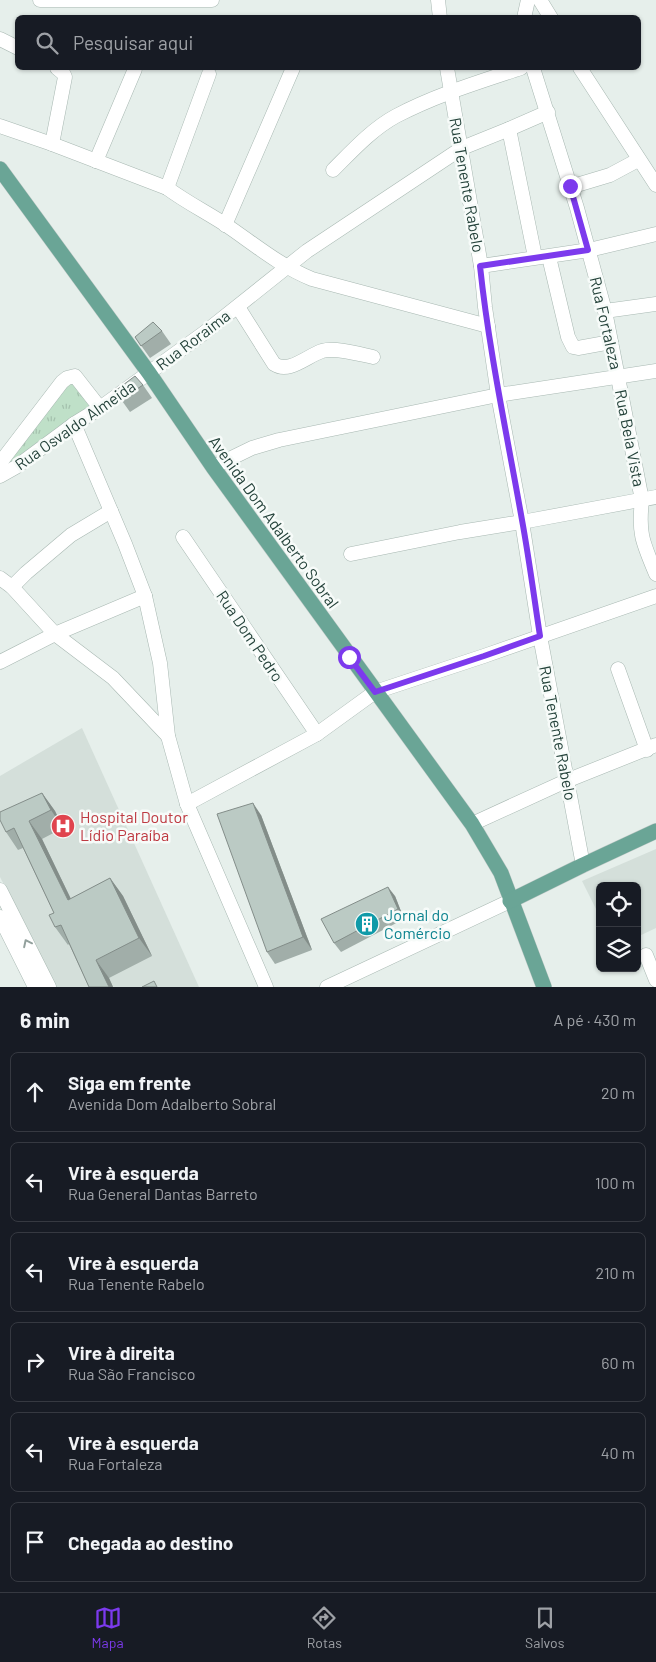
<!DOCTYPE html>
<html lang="pt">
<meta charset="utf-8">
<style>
:root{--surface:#171b24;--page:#20242c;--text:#f1f3f6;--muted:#9ea1a6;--line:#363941;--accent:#7c3aed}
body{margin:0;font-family:Barlow,sans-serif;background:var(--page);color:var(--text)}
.controls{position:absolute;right:15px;bottom:15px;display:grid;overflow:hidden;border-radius:8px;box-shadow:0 1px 4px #0004}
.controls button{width:45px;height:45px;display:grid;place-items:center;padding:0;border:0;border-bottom:1px solid var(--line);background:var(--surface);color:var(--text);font:25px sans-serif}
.stop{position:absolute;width:15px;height:15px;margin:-11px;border:4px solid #7c3aed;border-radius:50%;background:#fff}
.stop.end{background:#7c3aed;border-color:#fff;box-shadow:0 1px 5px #0008}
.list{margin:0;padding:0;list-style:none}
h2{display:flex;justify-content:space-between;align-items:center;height:65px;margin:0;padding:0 20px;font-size:21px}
h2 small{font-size:16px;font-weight:400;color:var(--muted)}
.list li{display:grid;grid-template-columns:32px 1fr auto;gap:15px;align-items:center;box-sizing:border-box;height:80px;margin:0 10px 10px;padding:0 10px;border:1px solid var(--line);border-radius:8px}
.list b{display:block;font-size:19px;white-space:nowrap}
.list p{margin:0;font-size:16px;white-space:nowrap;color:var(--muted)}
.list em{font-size:16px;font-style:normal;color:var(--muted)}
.icon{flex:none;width:28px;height:28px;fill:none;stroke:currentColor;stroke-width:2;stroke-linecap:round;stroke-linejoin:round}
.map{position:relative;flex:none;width:656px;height:987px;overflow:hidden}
.search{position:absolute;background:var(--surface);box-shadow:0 1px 4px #0004;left:15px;right:15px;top:15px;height:55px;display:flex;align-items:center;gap:12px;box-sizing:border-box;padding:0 18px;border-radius:8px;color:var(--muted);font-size:19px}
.sheet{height:605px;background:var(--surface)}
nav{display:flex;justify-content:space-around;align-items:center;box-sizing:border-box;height:70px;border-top:1px solid var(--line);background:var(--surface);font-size:14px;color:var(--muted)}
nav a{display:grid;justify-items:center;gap:2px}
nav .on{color:var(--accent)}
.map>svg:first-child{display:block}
</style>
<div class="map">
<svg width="656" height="987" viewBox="0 0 656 987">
<defs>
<pattern id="park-tufts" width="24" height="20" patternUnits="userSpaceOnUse" patternTransform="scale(1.25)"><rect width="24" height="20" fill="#bfe0c8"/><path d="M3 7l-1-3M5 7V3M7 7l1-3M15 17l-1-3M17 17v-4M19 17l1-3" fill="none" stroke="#a4c1ad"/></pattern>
</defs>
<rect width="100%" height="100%" fill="#e6efeb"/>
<!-- built -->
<g fill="#d4dfda">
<path d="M82,728L199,987H56L0,877V776Z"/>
<path d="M656,849V928L637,937V886H600V917L582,881Z"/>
</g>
<!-- park -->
<path fill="url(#park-tufts)" d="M67,378L100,408L16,467L0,463Z"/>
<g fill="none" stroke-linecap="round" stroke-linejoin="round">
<!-- minor casing -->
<g stroke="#a8b8b2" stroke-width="15">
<g id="minor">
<path d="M40,0H212"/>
<path d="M438,0L440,18"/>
<path d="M540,0L551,18"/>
<path d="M524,18L528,0"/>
<path d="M0,39L18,48"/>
<path d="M447,68L481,266L485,307L498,395L522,522L540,636L583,865"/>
<path d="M533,68L577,208L605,311L642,500C638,534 643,543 656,574"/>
<path d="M580,68L656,185"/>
<path d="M0,126L52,144L167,188C186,202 206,212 226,225C254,244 280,266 312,279L488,326"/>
<path d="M509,129L535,257"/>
<path d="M52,144L65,77L63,73L57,68"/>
<path d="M96,161L135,69"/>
<path d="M333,170C352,151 372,129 396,116C436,95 479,82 521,68"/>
<path d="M570,187L610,175L638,160"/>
<path d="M167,188L209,74"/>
<path d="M225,225L293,68"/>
<path d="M549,257L568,337L573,347L578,348L611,342"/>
<path d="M481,266L589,250L656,234"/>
<path d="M238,307L274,364C289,374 307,356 322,351C335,347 359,354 373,357"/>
<path d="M605,311L656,304"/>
<path d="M74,424L125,544L145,596L160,663L168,736L187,804L266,987"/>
<path d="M0,463L62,382L67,378L75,376L100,408"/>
<path d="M213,467L252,448L279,440L498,395L656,371"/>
<path d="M0,476L16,467L74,424L100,408L204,333L307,251L462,148L509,129L548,112"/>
<path d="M183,537L317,734"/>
<path d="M351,554L460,532L522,522L656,497"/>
<path d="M0,578L12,587L55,634L113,678L168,736"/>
<path d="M12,587L26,573L71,535L111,511"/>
<path d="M0,662L55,634L145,596"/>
<path d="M618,669L647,750"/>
<path d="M187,804L317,734L375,692L484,656L656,596"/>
<path d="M472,824L566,781L656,745"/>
<path d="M0,890L49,987"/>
<path d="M0,917L35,987"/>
<path d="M646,955L656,980"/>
<path d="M327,987L510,901"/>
</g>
</g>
<!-- major casing -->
<g stroke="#c2cac8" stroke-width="16">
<g id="major">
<path d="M0,169L149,373L213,467L472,824L501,873L544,987"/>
<path d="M510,901L583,865L656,831"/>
</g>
</g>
<!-- minor -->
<use href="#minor" stroke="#fff" stroke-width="14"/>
<!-- major -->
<use href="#major" stroke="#6aa596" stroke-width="15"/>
</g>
<!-- wall -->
<g fill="#a1aea9">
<path d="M162,331L171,344L150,358L135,337Z"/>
<path d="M143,385L152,398L130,412L115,391Z"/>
<path d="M42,793L55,811L63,828L42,839L71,899L110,878L123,896L152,956L109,978L113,987H89L69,944L68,945L55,927L54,913L23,848L18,850L6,832Z"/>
<path d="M261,815L312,950L275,964L267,952Z"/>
<path d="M395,896L404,919L341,952L334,943Z"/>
</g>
<!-- shaded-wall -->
<g fill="#838d89">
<path d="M42,793L55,811L63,828L51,810Z"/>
<path d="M253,803L261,815L312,950L303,937Z"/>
<path d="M29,821L42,839L80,918L68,900Z"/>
<path d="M110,878L123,896L152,956L139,938Z"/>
<path d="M388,887L395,896L404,919L398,909Z"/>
<path d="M96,960L109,978L113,987H109Z"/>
</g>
<!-- building -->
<g fill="#bbcac4" stroke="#838d89">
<path d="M153,322L162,331L141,346L135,337Z"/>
<path d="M135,376L143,385L122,399L115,391Z"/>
<path d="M42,793L51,810L29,821L68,900L110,878L139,938L96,960L109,987H89L61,925L55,927L49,915L54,913L14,828L6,832L0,820V812Z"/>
<path d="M253,803L303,937L267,952L217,814Z"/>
<path d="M388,887L398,909L334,943L321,919Z"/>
<path d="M154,981L157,987H142Z"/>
</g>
<!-- one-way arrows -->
<defs><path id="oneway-chevron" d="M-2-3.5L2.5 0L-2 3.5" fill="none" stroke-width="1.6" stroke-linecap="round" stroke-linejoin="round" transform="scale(1.25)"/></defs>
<use stroke="#92a09c" href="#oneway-chevron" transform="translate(27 943) rotate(-116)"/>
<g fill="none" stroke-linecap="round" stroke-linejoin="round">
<!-- route -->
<path stroke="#7c3aed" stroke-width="6" d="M349,657L375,692L484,656L540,636C534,597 529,558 522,520C507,435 489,351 480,266L588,250L570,186"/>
</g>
<!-- icons -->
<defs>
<g id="hospital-disc" transform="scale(1.25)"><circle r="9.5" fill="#e0444e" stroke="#f7fbf9"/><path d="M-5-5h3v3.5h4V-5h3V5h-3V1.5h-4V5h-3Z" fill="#fff"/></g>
<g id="building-disc" transform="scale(1.25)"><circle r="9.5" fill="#0f9aa8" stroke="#f7fbf9"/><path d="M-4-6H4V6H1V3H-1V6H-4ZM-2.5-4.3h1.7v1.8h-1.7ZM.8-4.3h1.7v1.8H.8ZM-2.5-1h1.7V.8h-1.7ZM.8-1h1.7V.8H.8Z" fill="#fff"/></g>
</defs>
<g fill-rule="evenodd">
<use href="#hospital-disc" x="63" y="826"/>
<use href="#building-disc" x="367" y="924"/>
</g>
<g text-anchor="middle" stroke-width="5" stroke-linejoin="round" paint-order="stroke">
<!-- street labels -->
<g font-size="16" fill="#24423a" stroke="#f7fbf9">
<text transform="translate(467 185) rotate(80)" y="6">Rua Tenente Rabelo</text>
<text transform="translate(606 323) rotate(77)" y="6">Rua Fortaleza</text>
<text transform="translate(193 340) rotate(-37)" y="6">Rua Roraima</text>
<text transform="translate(75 425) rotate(-35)" y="6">Rua Osvaldo Almeida</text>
<text transform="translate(630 438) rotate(79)" y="6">Rua Bela Vista</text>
<text transform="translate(274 522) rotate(54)" y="6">Avenida Dom Adalberto Sobral</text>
<text transform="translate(250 636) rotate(56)" y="6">Rua Dom Pedro</text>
<text transform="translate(558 733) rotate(79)" y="6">Rua Tenente Rabelo</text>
</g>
<!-- health labels -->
<g font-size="16" fill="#be3a42" stroke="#f7fbf9" text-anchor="start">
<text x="80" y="823">Hospital Doutor<tspan x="80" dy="18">Lídio Paraíba</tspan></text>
</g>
<!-- culture labels -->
<g font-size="16" fill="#0d838f" stroke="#f7fbf9" text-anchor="start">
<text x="384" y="921">Jornal do<tspan x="384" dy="18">Comércio</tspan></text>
</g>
</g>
</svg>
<div class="controls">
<button><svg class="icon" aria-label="locate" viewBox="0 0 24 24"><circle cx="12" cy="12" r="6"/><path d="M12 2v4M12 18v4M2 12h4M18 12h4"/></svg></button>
<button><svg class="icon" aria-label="layers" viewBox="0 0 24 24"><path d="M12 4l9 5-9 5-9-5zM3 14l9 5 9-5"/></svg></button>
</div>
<div class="stop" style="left:349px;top:657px"></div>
<div class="stop end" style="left:570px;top:186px"></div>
<div class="search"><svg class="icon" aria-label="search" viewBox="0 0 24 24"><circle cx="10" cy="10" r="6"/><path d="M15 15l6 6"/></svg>Pesquisar aqui</div>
</div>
<section class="sheet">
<h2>6 min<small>A pé · 430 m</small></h2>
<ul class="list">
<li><svg class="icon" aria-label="ahead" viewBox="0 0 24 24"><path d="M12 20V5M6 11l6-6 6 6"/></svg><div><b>Siga em frente</b><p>Avenida Dom Adalberto Sobral</p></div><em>20 m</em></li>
<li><svg class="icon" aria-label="left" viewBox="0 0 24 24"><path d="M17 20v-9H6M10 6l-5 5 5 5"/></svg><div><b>Vire à esquerda</b><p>Rua General Dantas Barreto</p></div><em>100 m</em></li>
<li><svg class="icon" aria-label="left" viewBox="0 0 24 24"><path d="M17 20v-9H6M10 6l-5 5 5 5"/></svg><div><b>Vire à esquerda</b><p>Rua Tenente Rabelo</p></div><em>210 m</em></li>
<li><svg class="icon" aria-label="right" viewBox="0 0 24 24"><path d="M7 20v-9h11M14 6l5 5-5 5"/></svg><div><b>Vire à direita</b><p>Rua São Francisco</p></div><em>60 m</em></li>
<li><svg class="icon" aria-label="left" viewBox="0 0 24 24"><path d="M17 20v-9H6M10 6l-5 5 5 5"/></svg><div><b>Vire à esquerda</b><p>Rua Fortaleza</p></div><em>40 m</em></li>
<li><svg class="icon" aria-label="arrive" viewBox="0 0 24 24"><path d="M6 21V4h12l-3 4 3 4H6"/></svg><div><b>Chegada ao destino</b></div></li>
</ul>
</section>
<nav>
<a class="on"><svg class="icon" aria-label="map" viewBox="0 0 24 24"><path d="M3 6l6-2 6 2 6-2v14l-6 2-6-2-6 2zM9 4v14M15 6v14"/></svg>Mapa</a>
<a><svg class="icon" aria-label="directions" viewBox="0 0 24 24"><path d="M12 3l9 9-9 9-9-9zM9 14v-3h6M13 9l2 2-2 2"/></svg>Rotas</a>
<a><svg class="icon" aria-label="saved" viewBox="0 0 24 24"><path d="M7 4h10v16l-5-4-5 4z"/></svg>Salvos</a>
</nav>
